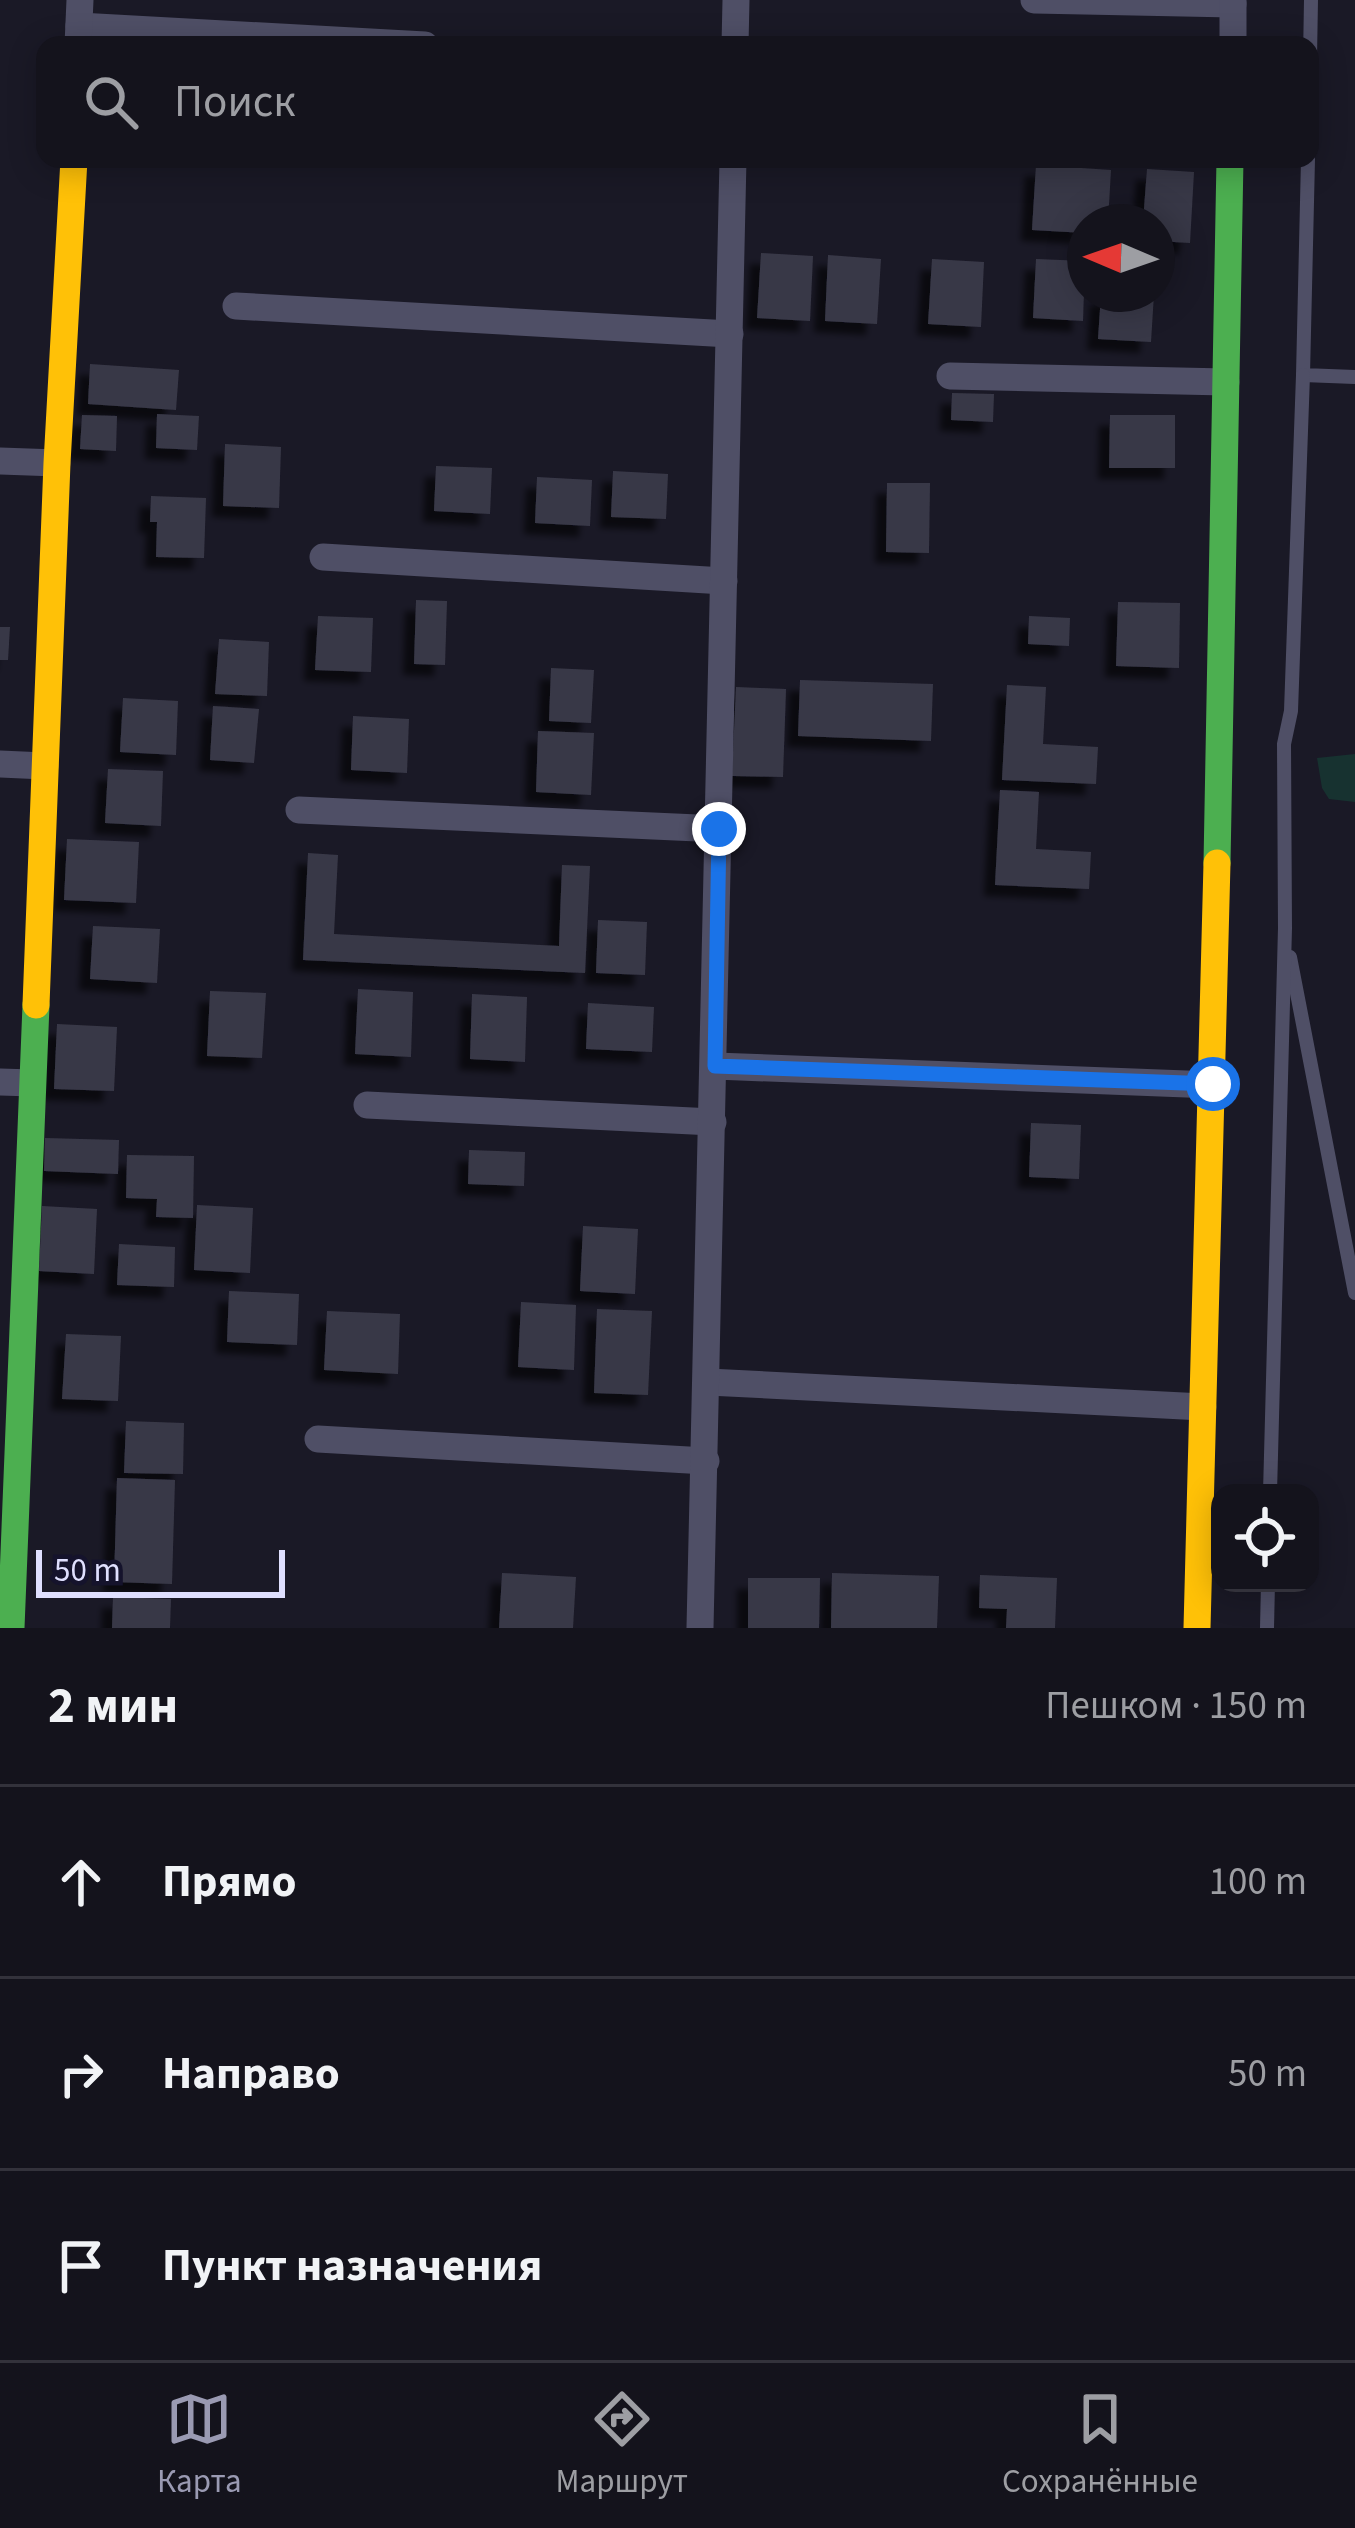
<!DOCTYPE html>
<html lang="ru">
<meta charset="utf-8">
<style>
:root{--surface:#14131c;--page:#1d1c25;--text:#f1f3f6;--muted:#9d9ea3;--line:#33323b;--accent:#9a9ab2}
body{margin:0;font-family:"Source Sans 3",sans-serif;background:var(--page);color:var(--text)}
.controls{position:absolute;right:36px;bottom:36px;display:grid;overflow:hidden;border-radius:24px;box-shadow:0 6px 30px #0003}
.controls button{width:108px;height:108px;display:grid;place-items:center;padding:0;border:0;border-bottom:3px solid var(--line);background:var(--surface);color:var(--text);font:60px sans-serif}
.compass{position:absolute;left:1067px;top:204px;width:108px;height:108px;border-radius:50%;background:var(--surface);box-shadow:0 6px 30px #0003;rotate:272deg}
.scale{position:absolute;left:36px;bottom:30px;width:249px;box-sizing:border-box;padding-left:12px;border:6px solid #dfdffe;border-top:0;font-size:33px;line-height:42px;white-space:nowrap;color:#dfdffe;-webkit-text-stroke:9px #15132c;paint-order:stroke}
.stop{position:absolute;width:36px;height:36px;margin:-27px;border:9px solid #1a73e8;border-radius:50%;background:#fff}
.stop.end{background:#1a73e8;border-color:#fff;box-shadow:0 3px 12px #0008}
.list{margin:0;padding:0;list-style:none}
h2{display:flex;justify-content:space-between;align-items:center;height:156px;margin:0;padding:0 48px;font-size:51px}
h2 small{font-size:39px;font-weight:400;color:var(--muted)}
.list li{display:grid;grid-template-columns:78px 1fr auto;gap:36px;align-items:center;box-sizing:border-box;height:192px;padding:0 48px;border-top:3px solid var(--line)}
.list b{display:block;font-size:45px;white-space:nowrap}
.list em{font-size:39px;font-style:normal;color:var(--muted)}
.icon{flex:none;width:66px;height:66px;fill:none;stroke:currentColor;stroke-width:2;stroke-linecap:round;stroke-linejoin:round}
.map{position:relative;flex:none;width:1355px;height:1628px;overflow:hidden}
.search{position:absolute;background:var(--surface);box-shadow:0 6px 30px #0003;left:36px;right:36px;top:36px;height:132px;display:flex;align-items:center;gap:30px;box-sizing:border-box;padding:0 42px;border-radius:24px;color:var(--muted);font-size:45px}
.sheet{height:732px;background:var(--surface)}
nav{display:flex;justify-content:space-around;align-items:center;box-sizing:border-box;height:168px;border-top:3px solid var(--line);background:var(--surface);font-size:33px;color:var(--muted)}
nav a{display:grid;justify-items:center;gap:6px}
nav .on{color:var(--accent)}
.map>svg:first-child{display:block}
</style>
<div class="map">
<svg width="1355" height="1628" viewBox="0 0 1355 1628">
<defs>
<filter id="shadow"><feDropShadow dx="-11" dy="11" stdDeviation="3" flood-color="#0009"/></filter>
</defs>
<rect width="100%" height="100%" fill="#1a1926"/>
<!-- green -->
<path fill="#173230" d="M1355,754V802L1329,799L1322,788L1317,758Z"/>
<!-- building -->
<g fill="#383847" filter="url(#shadow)">
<path d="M1036,165L1111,170L1108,222H1085V233L1032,230Z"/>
<path d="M1147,169L1194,172L1190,243L1157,241V222H1143Z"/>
<path d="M761,253L813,256L810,321L757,318Z"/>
<path d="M828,255L881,259L877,324L825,321Z"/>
<path d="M932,259L984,262L981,327L928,324Z"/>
<path d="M1036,259L1085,261L1083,321L1033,318Z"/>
<path d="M1101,294H1154L1151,342L1098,339Z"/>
<path d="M90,364L179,370L176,410L88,404Z"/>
<path d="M952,393L994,394L993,422L951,420Z"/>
<path d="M157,414L199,416L197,450L156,448Z"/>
<path d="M82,415L117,416L116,451L80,449Z"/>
<path d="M1110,415H1175V468H1109Z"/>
<path d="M225,444L281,447L279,508L223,506Z"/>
<path d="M436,466L492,468L490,514L434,511Z"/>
<path d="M613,471L668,474L666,519L611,517Z"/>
<path d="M537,477L592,480L590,526L535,523Z"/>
<path d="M887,483H930L929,553L886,552Z"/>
<path d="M151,496L206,498L204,558L156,557L157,522H150Z"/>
<path d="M416,600L447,601L445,665L414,664Z"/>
<path d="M1118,602L1180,603L1179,668L1116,666Z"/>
<path d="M318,616L373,618L371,672L315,670Z"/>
<path d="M1029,616L1070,618L1069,646L1028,644Z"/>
<path d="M0,627H10L8,660H0Z"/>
<path d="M219,639L269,642L267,696L215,694Z"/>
<path d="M551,668L594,670L591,723L549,721Z"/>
<path d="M800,680L933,684L931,741L798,736Z"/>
<path d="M1007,685L1046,687L1043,744L1098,747L1096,784L1002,780Z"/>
<path d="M736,687L786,689L783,777L732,776Z"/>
<path d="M123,698L178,701L176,755L120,752Z"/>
<path d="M213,706L259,709L254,763L210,760Z"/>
<path d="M353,716L409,719L407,773L351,770Z"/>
<path d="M538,731L594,733L591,795L536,792Z"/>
<path d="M108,769L163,771L161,826L105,823Z"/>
<path d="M1000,790L1039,792L1036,849L1091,852L1089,889L995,885Z"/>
<path d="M67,839L139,842L136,903L64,900Z"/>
<path d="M308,853L338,855L334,934L559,946L562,865L590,866L585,973L303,960Z"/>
<path d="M598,920L647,922L645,975L596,973Z"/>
<path d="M93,926L160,929L157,983L90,979Z"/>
<path d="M358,989L413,992L411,1057L355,1054Z"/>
<path d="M210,991L266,993L262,1058L207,1056Z"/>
<path d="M472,994L527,997L525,1062L470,1059Z"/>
<path d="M588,1003L654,1007L652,1052L586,1049Z"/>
<path d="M57,1024L117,1027L114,1091L54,1089Z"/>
<path d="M1031,1123L1081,1125L1079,1179L1029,1177Z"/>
<path d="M45,1138L119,1140L118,1174L44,1171Z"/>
<path d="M469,1150L525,1152L524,1186L468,1184Z"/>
<path d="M127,1155L194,1156L193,1218L156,1217L157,1199L126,1198Z"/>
<path d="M197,1205L253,1208L250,1273L194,1270Z"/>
<path d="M42,1206L97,1209L94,1274L39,1271Z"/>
<path d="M583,1226L638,1229L635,1294L580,1291Z"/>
<path d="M119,1244L175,1247L174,1287L117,1285Z"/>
<path d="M229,1291L299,1294L297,1345L227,1342Z"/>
<path d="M521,1302L576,1305L574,1370L518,1367Z"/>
<path d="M597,1309L652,1311L648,1395L594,1393Z"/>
<path d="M327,1311L400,1314L398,1374L324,1370Z"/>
<path d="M66,1334L121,1336L118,1401L62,1399Z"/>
<path d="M126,1421L184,1423L183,1474L124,1473Z"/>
<path d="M117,1478L175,1480L172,1584L114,1582Z"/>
<path d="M502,1573L576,1577L573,1628H499Z"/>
<path d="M832,1573L939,1576L937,1628H831Z"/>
<path d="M980,1575L1057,1578L1055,1628H1006L1007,1609L979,1608Z"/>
<path d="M748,1578H820L819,1628H748Z"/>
<path d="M113,1597L171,1599L170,1628H112Z"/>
</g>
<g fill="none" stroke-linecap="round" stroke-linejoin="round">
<!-- lane -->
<g stroke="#4f4f66" stroke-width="14">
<path d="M1310,58L1311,0"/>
<path d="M1308,159L1303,375L1355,377"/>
<path d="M1290,957L1355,1293"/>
<path d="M1270,1493L1285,928L1284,744L1291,711L1303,375"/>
<path d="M1267,1628L1268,1583"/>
</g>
<!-- street -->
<g stroke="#4f4f66" stroke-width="27">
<path d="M1034,0L1233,4"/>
<path d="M79,26L425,45"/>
<path d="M78,45L80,0"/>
<path d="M735,45L736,0"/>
<path d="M1233,45V0"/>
<path d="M236,306L730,334"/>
<path d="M950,376L1226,382"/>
<path d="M0,461L57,463"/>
<path d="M323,557L724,581"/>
<path d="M0,764L45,766"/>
<path d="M299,810L720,829"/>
<path d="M715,1066L1213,1085"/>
<path d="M0,1082L32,1083"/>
<path d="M367,1105L713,1122"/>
<path d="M708,1382L1203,1407"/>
<path d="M318,1439L706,1461"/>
<path d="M700,1628L733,159"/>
</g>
<!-- fast -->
<g stroke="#4caf50" stroke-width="27">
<path d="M1217,863L1230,159"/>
<path d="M11,1628L36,1005"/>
</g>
<!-- slow -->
<g stroke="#ffc107" stroke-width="27">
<path d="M36,1005L57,463L74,159"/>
<path d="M1197,1628L1217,863"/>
</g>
</g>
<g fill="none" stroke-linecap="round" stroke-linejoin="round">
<!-- route -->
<path stroke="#1a73e8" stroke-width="15" d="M719,829L715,1066L1213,1084"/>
</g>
</svg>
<div class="controls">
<button><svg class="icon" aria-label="locate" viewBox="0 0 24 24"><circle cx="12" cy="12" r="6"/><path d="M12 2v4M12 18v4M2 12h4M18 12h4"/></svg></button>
</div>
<svg class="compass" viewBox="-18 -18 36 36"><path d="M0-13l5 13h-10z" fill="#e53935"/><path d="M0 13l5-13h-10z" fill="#9d9ea3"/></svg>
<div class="scale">50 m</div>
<div class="stop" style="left:1213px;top:1084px"></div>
<div class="stop end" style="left:719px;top:829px"></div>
<div class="search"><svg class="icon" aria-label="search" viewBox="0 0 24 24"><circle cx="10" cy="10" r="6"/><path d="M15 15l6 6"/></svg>Поиск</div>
</div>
<section class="sheet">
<h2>2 мин<small>Пешком · 150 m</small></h2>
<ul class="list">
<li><svg class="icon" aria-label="ahead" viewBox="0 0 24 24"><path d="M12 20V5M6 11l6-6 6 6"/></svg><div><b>Прямо</b></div><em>100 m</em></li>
<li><svg class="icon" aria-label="right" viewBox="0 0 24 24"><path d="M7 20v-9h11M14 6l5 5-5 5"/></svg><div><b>Направо</b></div><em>50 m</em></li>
<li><svg class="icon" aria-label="arrive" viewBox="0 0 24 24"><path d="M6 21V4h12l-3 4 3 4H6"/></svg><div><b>Пункт назначения</b></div></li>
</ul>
</section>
<nav>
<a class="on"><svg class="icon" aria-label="map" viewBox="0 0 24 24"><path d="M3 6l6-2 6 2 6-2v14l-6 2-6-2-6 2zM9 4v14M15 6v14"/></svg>Карта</a>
<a><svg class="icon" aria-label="directions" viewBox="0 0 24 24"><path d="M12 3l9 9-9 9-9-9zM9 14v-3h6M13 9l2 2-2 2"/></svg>Маршрут</a>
<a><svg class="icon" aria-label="saved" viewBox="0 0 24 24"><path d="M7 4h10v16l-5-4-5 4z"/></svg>Сохранённые</a>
</nav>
